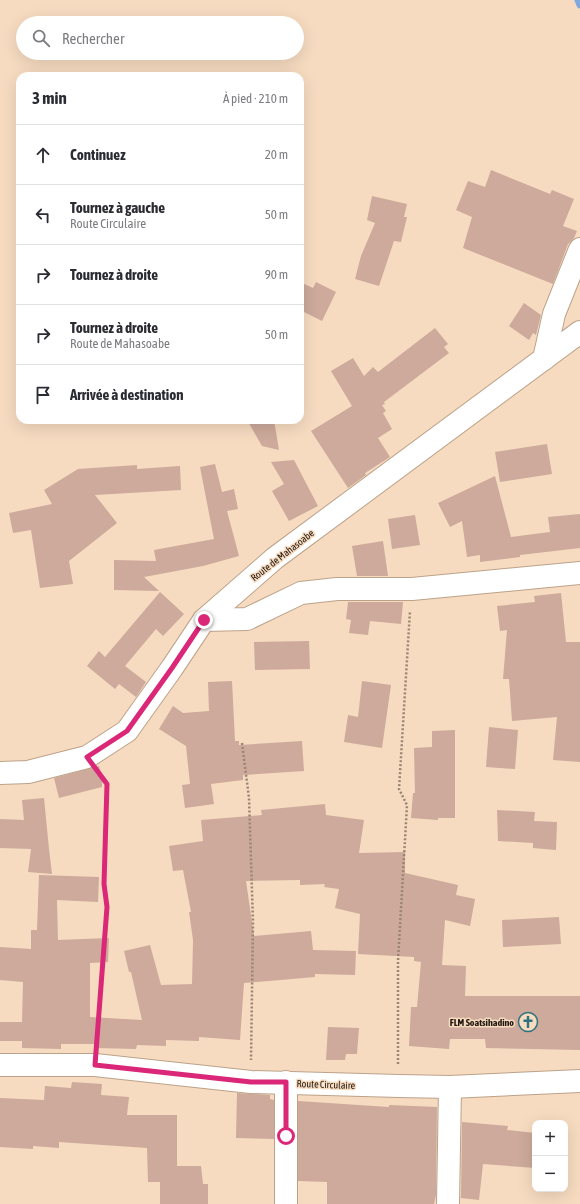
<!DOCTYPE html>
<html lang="fr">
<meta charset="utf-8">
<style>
:root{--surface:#fff;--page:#f7f7f7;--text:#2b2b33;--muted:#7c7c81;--line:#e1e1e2}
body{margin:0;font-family:"Asap Condensed",sans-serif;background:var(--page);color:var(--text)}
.controls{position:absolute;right:12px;bottom:12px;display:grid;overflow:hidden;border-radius:8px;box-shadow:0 4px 16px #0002}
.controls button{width:36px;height:36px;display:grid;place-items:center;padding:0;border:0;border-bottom:1px solid var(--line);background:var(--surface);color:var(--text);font:20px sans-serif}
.stop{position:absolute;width:12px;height:12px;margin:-9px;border:3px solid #db2777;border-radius:50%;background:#fff}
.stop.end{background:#db2777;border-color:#fff;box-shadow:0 1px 4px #0008}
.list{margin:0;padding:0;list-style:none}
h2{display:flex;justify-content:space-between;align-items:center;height:52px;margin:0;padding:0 16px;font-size:17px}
h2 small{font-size:13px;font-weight:400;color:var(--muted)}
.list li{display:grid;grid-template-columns:26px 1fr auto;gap:12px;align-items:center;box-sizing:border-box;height:60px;padding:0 16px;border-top:1px solid var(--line)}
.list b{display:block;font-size:15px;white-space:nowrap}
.list p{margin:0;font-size:13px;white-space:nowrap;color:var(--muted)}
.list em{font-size:13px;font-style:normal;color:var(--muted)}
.icon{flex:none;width:22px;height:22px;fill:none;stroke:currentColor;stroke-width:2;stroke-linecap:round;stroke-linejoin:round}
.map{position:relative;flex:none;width:580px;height:1204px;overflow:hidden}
.search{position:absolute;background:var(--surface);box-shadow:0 4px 16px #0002;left:16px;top:16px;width:288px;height:44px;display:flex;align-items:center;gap:10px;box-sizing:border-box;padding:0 14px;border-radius:22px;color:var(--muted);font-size:15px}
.panel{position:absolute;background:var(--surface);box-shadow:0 4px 16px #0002;left:16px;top:72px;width:288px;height:352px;border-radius:12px}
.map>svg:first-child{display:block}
</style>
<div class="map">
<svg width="580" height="1204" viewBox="0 0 580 1204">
<rect width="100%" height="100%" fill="#f6dbc0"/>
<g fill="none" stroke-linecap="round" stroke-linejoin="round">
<!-- stream -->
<path stroke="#7fa7e0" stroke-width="7" d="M578,0L580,5"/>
</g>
<!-- building -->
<g fill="#cdaa9b">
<path d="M491,170L550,194L552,190L574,199L563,226L577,231L574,238L568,244L553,284L463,248L472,217L456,210L468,181L485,187Z"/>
<path d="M372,196L407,204L404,217H407L401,242L394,241L379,286L355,279L361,256L375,223L367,220Z"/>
<path d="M300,282L313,288L316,282L336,292L322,321L300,310Z"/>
<path d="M524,303L541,315L536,335L533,333L529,340L509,326Z"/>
<path d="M435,328L448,344L444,347L449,353L384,402L385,404L382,405L386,411L383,413L392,429L378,438L390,457L365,473L366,475L348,488L311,431L352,406L331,371L353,358L364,376L373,367L378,372Z"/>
<path d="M247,420H274L279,450L262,446Z"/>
<path d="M547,444L552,474L500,482L495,452Z"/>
<path d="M294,460L318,506L289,521L272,491L284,484L271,462Z"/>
<path d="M215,464L222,492L234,489L238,509L227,511L239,556L203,566L144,577L159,591L114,590V560L156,561L154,550L214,539L200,467Z"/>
<path d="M137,465V469L180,466L181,490L95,495L117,523L69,561L73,584L40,588L31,530L13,533L9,513L52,504L44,490L78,469Z"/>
<path d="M495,476L511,537L550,532L548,517L580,514V548L520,555V557L480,562V555L467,557L462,521L450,527L438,503Z"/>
<path d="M415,515L420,545L392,549L388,519Z"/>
<path d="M383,541L388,576H357L352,546Z"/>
<path d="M160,592L184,614L163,636L156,629L125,666L146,682L136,697L119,684L115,689L87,666L99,651L105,657Z"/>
<path d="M561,593L566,642H580V762L553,760L557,717L512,721L509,679H503L507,630L500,631L497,606L535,602L534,596Z"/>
<path d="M348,602H403L401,624L370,621L368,635L349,633L351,620L346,619Z"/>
<path d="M309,641L310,669L255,670L254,642Z"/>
<path d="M232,681L235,741H239V745L302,741L304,771L243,775V780L211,784L214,804L185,808L182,785L190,784L186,746L159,729L173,706L183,713L209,711L208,682Z"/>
<path d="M362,681L391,685L382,748L344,742L348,715L358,717Z"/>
<path d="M489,727L518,730L515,769L486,767Z"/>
<path d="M455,730V818H438V820L411,818L413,793H415L414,748L432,747V731Z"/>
<path d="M99,766L102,778V787L59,798L54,778Z"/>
<path d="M44,798L49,849L52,874L28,872L31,849L0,848V819L24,820L22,800Z"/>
<path d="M325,804L326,815L364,820L359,853L405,852V873L458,885L456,895L475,899L470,926L445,920L442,965L466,966L465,996H580V1050L486,1048L485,1039H450L449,1049L409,1046L411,1007H417L421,962L414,961V957L358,954L360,914L335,908L339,889L324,887L325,884L300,885V880L246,881L254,936L311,931L313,950L356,951L355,975L315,974V977L244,983L240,1040L199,1037V1041L166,1040V1046L137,1045L136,1049L97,1048L98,1044H61V1049L22,1048V1041H0V1022H22L23,982L0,980V947L31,949V930H37L39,875L99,877L98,902L57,900L58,940L109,938L108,962L90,963V1017L142,1020L131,972H129L124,951L150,945L161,985L192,984L193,940L189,912H191L183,870L173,871L169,846L203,841L201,820L262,815L261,810Z"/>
<path d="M497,810L535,812L534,821L557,822L556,850L533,848V843L498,841Z"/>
<path d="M559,917L561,944L503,947L502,920Z"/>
<path d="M328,1027L359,1028L357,1054H346L345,1060H326Z"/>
<path d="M72,1082L102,1084L101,1095L129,1097L127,1115H177V1166H201L203,1184H208V1204H160V1182H148L147,1148L59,1142V1148L33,1146V1149L0,1147V1098L44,1100L45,1086L71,1088Z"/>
<path d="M237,1093L270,1095V1099L274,1100V1139L236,1138Z"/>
<path d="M298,1101L389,1107V1105L437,1107L436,1195L434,1204H327V1182L298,1181Z"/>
<path d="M462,1122L508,1126L507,1130L535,1133V1168L483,1164L479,1200L461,1198Z"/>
</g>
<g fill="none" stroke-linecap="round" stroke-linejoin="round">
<!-- minor casing -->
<g stroke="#bca289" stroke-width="24">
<g id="minor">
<path d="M544,359L554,314L580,249"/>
<path d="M204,620L247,619L301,593L337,589H412L580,573"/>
<path d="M0,773L28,772L87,757L127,731L172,668L204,620L275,558L580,332"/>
<path d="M0,1065H95L251,1082L399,1086L450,1087L580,1081"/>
<path d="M286,1082V1204"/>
<path d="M448,1204L450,1087"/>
</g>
</g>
<!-- path -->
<g stroke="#998572" stroke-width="2.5" stroke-dasharray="2 2" stroke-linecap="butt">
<path d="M242,743L249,798L253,923L251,1060"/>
<path d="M97,1043L107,907L104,884L107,784L101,775"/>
<path d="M398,1064V961L407,805L399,789L410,611"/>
</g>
<!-- minor -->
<use href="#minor" stroke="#fff" stroke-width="22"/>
</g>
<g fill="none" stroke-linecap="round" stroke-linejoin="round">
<!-- route -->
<path stroke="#db2777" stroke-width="5" d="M204,620L172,668L127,731L87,757L107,784L104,884L107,907L95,1065L251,1082H286V1136"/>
</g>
<!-- icons -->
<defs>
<g id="church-ring" transform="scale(1)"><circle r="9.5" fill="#f6dbc0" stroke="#2c737f" stroke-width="1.5"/><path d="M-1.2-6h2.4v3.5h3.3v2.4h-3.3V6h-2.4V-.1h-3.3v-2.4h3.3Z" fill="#2c737f"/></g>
</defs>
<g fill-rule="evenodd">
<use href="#church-ring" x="528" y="1022"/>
</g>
<g text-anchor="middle" stroke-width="3" stroke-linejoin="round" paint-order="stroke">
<!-- street labels -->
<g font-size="10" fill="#21170e" stroke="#f6dbc0">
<text transform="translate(282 555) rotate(-38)" y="4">Route de Mahasoabe</text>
<text transform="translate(326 1084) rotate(2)" y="4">Route Circulaire</text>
</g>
<!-- poi labels -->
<g font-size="10" font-weight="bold" fill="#21170e" stroke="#f6dbc0" text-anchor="end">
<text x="514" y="1026">FLM Soatsihadino</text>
</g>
</g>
</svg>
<div class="controls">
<button>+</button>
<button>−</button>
</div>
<div class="stop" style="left:286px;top:1136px"></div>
<div class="stop end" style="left:204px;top:620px"></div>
<div class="search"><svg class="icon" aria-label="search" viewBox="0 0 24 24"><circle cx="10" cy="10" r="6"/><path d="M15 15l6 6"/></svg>Rechercher</div>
<section class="panel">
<h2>3 min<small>À pied · 210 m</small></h2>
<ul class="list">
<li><svg class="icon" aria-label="ahead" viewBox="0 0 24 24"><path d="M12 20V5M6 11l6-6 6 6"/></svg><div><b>Continuez</b></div><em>20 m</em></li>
<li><svg class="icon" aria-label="left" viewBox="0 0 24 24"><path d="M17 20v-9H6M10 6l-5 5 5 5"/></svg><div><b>Tournez à gauche</b><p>Route Circulaire</p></div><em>50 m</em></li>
<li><svg class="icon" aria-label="right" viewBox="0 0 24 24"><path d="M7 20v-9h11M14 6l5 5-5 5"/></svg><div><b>Tournez à droite</b></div><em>90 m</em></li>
<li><svg class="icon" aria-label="right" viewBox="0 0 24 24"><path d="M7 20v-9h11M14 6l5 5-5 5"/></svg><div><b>Tournez à droite</b><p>Route de Mahasoabe</p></div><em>50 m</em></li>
<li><svg class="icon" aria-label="arrive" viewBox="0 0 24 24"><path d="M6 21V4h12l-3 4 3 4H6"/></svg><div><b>Arrivée à destination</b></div></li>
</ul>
</section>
</div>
